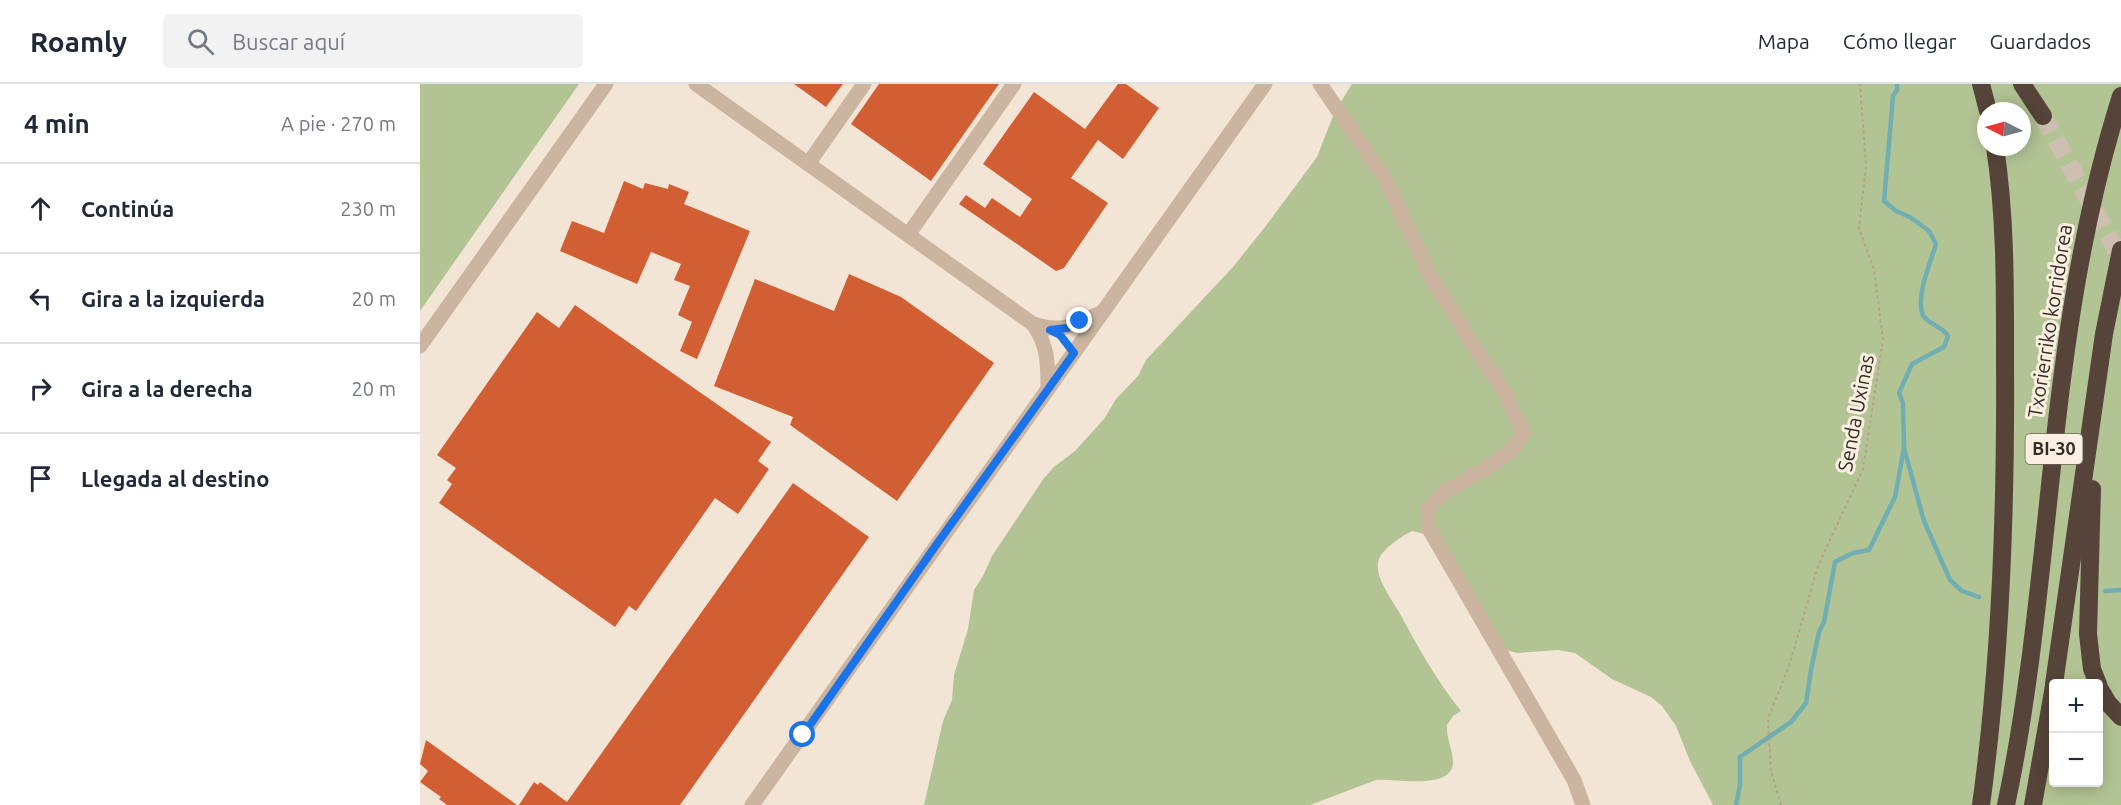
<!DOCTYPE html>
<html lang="es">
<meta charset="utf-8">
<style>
:root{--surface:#fff;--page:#f2f2f3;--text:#1f2937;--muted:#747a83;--line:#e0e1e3}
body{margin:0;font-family:Ubuntu,sans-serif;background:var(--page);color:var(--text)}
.controls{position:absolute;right:18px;bottom:18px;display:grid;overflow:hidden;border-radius:6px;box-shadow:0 3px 15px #0003}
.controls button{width:54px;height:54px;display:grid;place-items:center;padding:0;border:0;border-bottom:2px solid var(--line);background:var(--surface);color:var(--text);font:30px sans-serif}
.compass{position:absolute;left:1557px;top:18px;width:54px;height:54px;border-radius:50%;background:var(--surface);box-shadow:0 3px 15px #0003;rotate:276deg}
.stop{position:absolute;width:18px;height:18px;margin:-14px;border:4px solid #1a73e8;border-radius:50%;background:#fff}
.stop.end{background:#1a73e8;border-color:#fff;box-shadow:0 2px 6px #0008}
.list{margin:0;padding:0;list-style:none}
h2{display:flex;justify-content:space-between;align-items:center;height:78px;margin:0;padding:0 24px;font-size:26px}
h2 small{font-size:20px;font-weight:400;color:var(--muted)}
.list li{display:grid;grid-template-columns:39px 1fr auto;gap:18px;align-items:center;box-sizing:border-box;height:90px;padding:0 24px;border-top:2px solid var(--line)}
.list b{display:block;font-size:22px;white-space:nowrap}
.list em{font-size:20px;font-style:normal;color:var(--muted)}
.icon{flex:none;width:33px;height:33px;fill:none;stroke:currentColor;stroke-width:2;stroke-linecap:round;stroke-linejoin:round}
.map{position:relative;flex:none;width:1701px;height:721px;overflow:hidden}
header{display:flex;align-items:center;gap:36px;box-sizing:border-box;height:84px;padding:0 30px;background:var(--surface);border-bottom:2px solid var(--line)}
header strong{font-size:28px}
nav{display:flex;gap:33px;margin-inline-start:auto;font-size:21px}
.search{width:420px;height:54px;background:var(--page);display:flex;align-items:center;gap:15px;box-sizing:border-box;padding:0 21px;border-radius:6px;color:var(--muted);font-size:22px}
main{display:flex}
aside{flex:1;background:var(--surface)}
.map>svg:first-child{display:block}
</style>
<header>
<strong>Roamly</strong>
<div class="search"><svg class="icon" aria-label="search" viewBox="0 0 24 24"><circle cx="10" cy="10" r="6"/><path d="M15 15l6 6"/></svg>Buscar aquí</div>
<nav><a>Mapa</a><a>Cómo llegar</a><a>Guardados</a></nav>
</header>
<main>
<aside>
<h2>4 min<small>A pie · 270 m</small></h2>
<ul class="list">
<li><svg class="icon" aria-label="ahead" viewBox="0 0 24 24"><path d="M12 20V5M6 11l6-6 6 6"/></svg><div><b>Continúa</b></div><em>230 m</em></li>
<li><svg class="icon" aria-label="left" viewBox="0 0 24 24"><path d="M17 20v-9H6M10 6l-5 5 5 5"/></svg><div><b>Gira a la izquierda</b></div><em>20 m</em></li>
<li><svg class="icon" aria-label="right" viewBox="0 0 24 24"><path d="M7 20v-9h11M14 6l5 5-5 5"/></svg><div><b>Gira a la derecha</b></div><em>20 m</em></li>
<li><svg class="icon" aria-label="arrive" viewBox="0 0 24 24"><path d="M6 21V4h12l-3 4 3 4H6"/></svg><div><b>Llegada al destino</b></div></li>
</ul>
</aside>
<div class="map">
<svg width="1701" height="721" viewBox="0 0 1701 721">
<rect width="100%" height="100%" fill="#f3e5d5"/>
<!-- green -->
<g fill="#b2c394" fill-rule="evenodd">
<path d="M0,0H159L0,227Z"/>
<path d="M932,0H1701V721H1293L1270,677L1256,642L1242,622L1231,613L1192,595L1155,569L1138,566L1098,569L1085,566L1004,450L992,447C981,453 961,465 958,478C955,494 972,515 979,528C998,563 1016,596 1041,627L1033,632L1027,641C1026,654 1033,666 1033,679C1032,707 972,694 956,696L890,721H504L523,637L532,616L534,591L548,545L554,506L563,492L572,472L624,394L634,383L655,367L684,335L696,315L718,292L726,276L813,183L845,143L897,73L915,27ZM1566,27H1602V63H1566ZM1634,600H1678V698H1634Z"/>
</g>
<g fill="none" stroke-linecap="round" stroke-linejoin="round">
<!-- stream -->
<g stroke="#71aeb2" stroke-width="4.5">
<path d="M1484,364L1504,437L1530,496L1542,507L1559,513"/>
<path d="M1685,507L1701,506"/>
<path d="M1316,721L1320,701V673L1371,638L1386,619L1391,586L1399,548L1404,538L1415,478L1433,469L1449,466L1475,413L1484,364L1483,319L1479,309L1492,280L1524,263L1528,252C1523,242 1508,241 1503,231C1495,214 1511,177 1516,160L1509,147L1490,133L1476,127L1464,117L1473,12L1477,6V0"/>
</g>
</g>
<!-- building -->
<g fill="#d25e34">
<path d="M374,0H423L406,23Z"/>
<path d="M459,0H579L511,97L431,40Z"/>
<path d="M698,0H706L739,24L703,75L678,56L651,94L688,119L644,184L636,187L539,120L546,111L565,124L572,114L600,133L612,115L563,80L614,8L665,45Z"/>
<path d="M204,97L223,105L225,99L248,105L249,100L269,108L264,120L330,147L277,275L260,267L272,238L258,231L270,202L254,196L261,180L231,168L217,200L140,167L152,137L184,149Z"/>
<path d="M429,190L481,213L574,279L477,417L370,341L373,333L294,302L335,195L414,227Z"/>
<path d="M155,221L351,358L338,377L349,385L318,430L295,414L216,527L209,522L195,543L19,419L32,400L27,396L36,384L17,371L117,228L139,244Z"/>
<path d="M373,399L449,453L260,721H99L114,698L118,701L120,698L147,718Z"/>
<path d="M6,656L97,721H27L19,715L21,713L0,698L8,687L0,680Z"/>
</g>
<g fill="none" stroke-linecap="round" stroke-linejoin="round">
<!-- highway-tunnel -->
<path stroke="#cdc0b2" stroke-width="18" stroke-dasharray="18 9" stroke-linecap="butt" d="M1623,32L1701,175"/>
<!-- path -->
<path stroke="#b79f8a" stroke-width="2" stroke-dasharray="3 3" stroke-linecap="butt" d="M1361,721L1351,687L1348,635L1369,582L1398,482L1443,385L1463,255L1454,186L1439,144L1446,82L1440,0"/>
<!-- minor -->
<g stroke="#cbb5a0" stroke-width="15">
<path d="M276,0L613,240C644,250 655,240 683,228"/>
<path d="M900,0L966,96L1010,191L1053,261L1081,302L1104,349L1093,365L1072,381L1024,408L1009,423L1008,443L1154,696L1163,721"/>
<path d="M388,80L444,0"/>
<path d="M488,151L594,0"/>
<path d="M613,240C628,261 628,280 628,305"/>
<path d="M0,262L186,0"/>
<path d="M332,721L845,0"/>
</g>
<!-- highway -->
<g stroke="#56443a" stroke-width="18">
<path d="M1561,0L1568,27"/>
<path d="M1602,0L1623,32"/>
<path d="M1672,405L1668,550L1672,585L1678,600"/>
<path d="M1634,600L1684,250L1701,166"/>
<path d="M1678,602L1688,619L1701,633"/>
<path d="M1561,721C1581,576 1586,428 1585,281C1585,208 1586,135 1575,63"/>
<path d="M1586,721C1609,613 1619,502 1631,392C1644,263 1662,135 1701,12"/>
<path d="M1613,721L1634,602"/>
</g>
</g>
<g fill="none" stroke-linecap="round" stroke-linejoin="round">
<!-- route -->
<path stroke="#1a73e8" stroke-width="8" d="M383,651L519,457L654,269L640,251L630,246L647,244L660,237"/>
</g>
<g text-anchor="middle" stroke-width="6" stroke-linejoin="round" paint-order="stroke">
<!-- shield labels -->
<rect fill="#faefe1" stroke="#70655d" stroke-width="1.5" x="1605.5" y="350" width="57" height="30" rx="4.5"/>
<g font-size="18" font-weight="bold" fill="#352a24">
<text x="1634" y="371">BI-30</text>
</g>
<!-- street labels -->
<g font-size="20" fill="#352a24" stroke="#faefe1">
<text transform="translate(1630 237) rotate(-81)" y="7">Txorierriko korridorea</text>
<text transform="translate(1436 329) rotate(-79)" y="7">Senda Uxinas</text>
</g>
</g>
</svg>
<div class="controls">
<button>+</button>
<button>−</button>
</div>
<svg class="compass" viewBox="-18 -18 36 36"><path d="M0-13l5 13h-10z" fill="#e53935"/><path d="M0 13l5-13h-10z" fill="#747a83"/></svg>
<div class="stop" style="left:383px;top:651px"></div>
<div class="stop end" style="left:660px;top:237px"></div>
</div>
</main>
